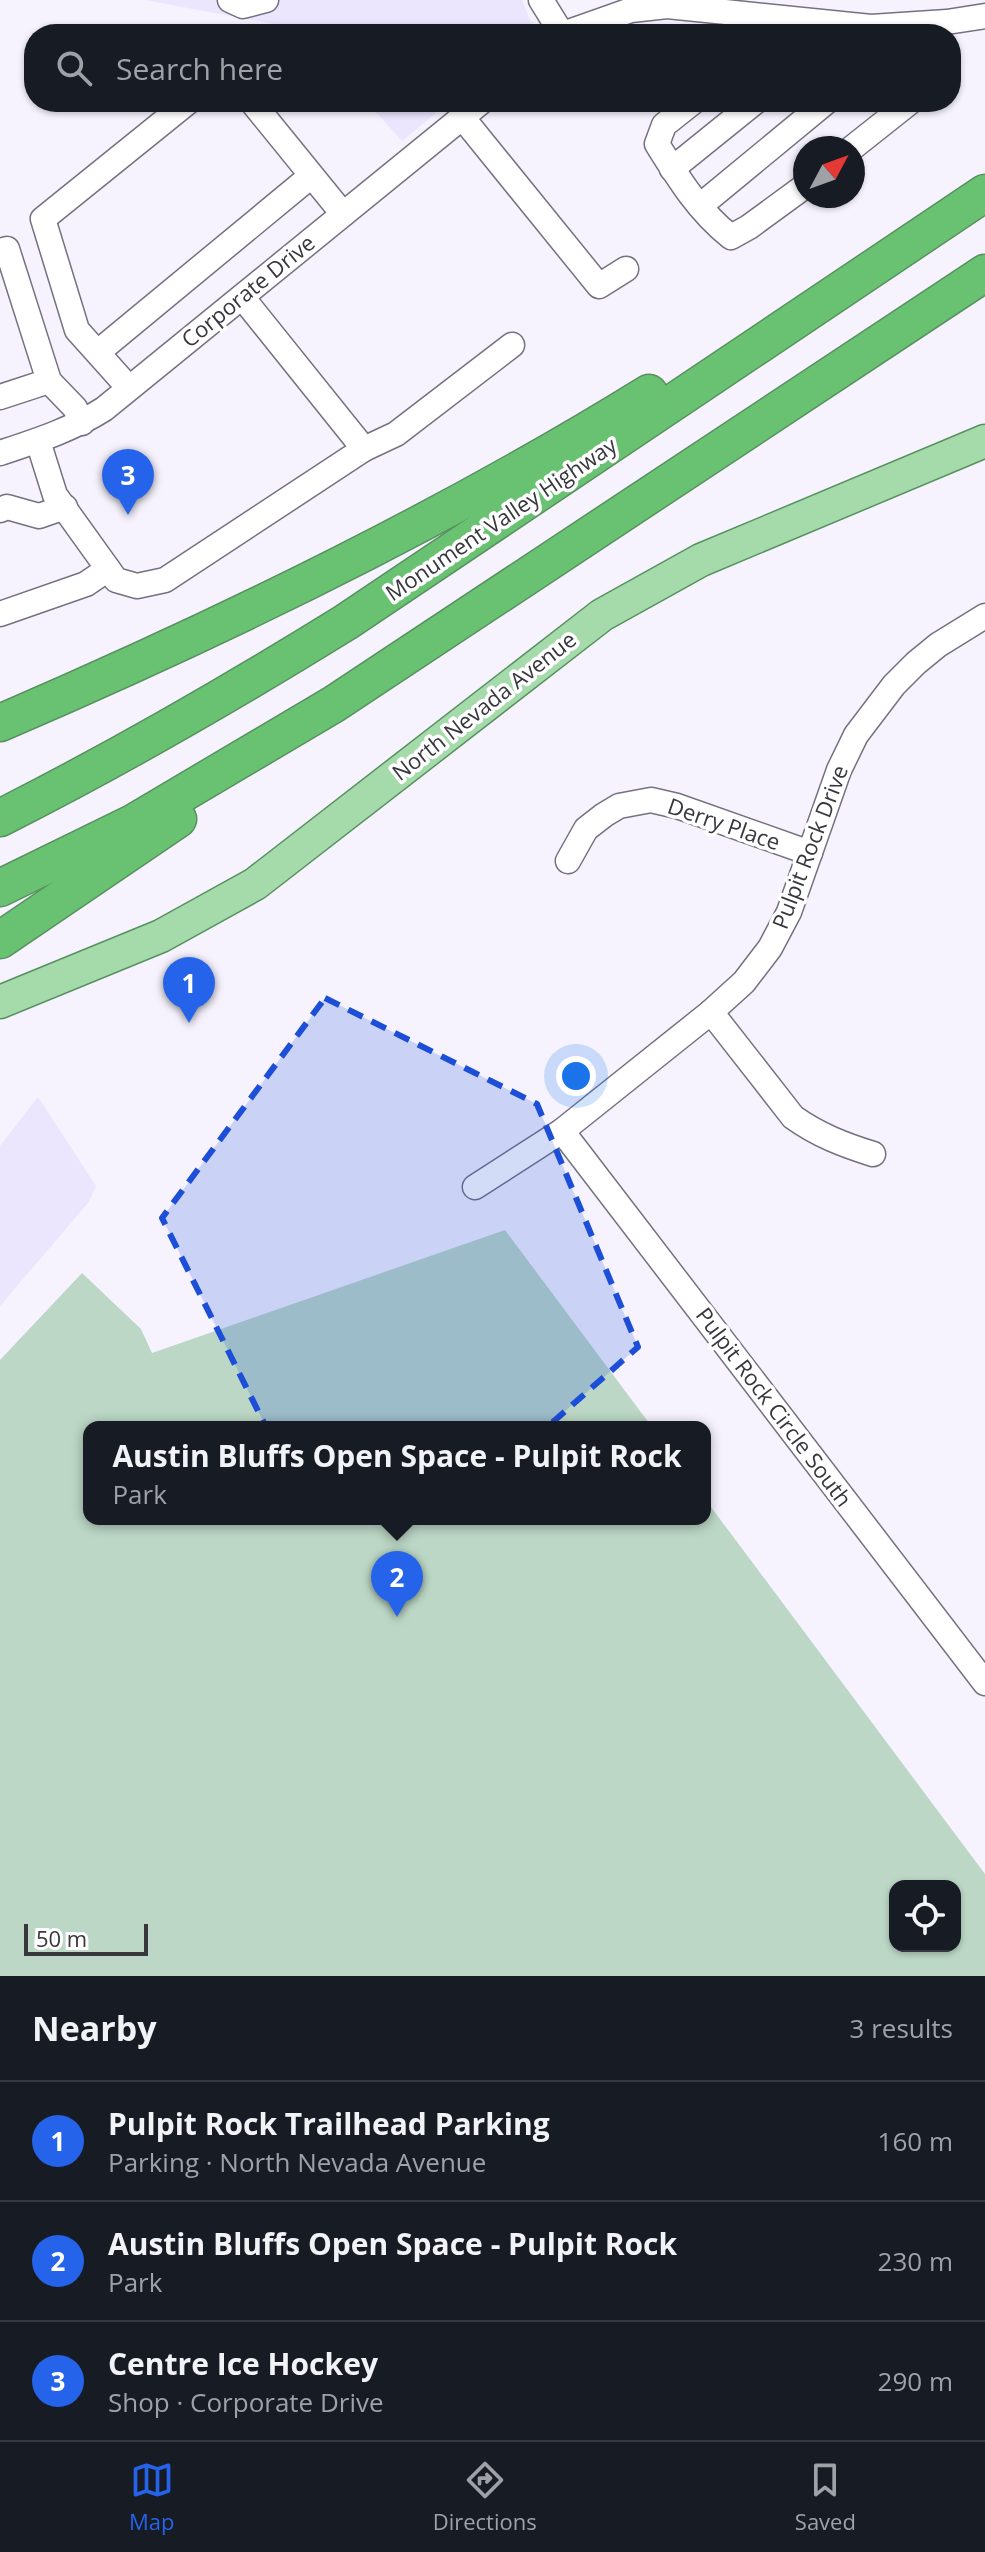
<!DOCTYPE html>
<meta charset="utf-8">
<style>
:root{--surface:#171b24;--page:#20242c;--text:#f1f3f6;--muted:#9ea1a6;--line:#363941;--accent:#2563eb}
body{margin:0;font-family:"Open Sans",sans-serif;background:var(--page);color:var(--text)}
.controls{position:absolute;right:24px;bottom:24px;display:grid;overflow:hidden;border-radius:16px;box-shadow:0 2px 6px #0004}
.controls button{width:72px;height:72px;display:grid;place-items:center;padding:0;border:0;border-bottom:2px solid var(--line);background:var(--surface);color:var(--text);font:40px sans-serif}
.compass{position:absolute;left:793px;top:136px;width:72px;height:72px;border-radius:50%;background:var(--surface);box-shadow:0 2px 6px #0004;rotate:49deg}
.scale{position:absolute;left:24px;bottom:20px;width:124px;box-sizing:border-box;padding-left:8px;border:4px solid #39373e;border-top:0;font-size:22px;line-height:28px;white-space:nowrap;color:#39373e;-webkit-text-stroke:6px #fff;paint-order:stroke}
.you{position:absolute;left:576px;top:1076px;width:28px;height:28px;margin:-20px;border:6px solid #fff;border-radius:50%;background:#1a73e8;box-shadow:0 0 0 12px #1a73e833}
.badge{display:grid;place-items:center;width:52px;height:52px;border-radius:50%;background:var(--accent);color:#fff;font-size:26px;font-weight:700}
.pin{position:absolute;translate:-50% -66px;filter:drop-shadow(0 2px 4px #0008)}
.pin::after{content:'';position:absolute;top:42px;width:28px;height:24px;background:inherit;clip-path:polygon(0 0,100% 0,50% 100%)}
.popup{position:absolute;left:83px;top:1421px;width:628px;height:104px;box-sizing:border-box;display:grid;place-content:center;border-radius:16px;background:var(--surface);filter:drop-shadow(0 2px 6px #0005);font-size:26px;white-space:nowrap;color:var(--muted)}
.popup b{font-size:30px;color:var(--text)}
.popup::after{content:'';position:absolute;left:50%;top:100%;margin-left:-16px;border:16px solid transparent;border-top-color:var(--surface)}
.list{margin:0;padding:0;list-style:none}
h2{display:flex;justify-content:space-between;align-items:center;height:104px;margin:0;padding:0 32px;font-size:34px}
h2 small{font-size:26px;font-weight:400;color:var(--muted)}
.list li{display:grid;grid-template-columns:52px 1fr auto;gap:24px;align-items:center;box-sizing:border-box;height:120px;padding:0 32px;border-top:2px solid var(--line)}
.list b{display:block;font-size:30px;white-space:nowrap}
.list p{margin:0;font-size:26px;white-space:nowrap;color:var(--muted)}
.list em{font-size:26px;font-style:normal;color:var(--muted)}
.icon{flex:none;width:44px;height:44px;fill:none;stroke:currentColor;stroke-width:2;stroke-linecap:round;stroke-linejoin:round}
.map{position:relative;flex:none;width:985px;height:1976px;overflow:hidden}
.search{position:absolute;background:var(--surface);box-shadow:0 2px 6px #0004;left:24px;right:24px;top:24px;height:88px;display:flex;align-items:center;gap:20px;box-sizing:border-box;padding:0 28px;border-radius:32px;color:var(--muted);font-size:30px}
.sheet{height:464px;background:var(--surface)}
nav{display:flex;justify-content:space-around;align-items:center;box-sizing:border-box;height:112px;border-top:2px solid var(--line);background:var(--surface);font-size:22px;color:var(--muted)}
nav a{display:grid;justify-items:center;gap:4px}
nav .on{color:var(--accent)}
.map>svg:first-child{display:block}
</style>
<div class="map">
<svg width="985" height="1976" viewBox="0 0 985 1976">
<rect width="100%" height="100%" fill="#f6f3fe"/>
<!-- built -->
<g fill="#ece5fe">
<path d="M145,0H522L534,30L530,34H305L301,29Z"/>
<path d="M367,102H449L402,141Z"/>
<path d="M38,1097L96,1186L88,1203L0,1306V1146Z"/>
</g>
<!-- green -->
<path fill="#bcd7c6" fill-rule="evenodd" d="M505,1230L652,1427H89V1519H705V1499L985,1874V1976H0V1360L82,1273L141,1329L152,1353ZM895,1886H955V1946H895Z"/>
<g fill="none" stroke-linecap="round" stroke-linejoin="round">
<!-- minor casing -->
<g stroke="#757180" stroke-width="27">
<g id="minor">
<path d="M230,0L243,6L266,0"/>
<path d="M541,0L562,34"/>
<path d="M563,34L631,10L667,6L871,27L947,22L985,16"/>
<path d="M252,102L343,214"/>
<path d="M693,102L664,125L657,144C678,178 699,212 731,237L749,227L805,186"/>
<path d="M462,117L599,286L626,269"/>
<path d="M852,148L910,102"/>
<path d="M672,169L755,102"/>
<path d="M700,206L826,102"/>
<path d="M0,251L7,249L49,381L75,408L82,423"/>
<path d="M98,352L311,176"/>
<path d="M129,388L77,330L43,219L188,102"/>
<path d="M0,397L49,381"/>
<path d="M38,441L55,495L116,580L137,586L165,580L364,449L242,297"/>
<path d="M364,449L396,434L512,345"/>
<path d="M0,453C36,441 71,430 104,409L481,102"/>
<path d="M0,510L7,507L39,516L65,507"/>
<path d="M0,614L86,584L108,569"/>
<path d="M568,861L586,829L604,815L619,806L651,800L677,806L810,853"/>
<path d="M711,1012L793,1117C818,1135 844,1145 873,1154"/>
<path d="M562,1131L985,1683"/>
<path d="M475,1187L562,1131L711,1012L744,982L770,948L789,912L839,770L856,735L894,685L916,663L938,645L985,616"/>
</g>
</g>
<!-- major casing -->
<g stroke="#58915f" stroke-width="35">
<path id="major" d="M0,1002L161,936L255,884L602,615L701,560L985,441"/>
</g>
<!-- highway casing -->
<g stroke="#58915f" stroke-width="39">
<g id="highway">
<path d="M0,723C221,628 444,520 649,393"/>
<path d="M0,818C119,758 233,692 346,622L985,193"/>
<path d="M0,888L133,823L334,704L985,273"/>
<path d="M0,940L178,819"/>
</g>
</g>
<!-- minor -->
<use href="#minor" stroke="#fff" stroke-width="24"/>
<!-- major -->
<use href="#major" stroke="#a5daaa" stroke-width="32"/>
<!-- highway -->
<use href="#highway" stroke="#69c271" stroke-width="36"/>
</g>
<!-- marked area -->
<path fill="#1d4ed8" fill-opacity="0.2" stroke="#1d4ed8" stroke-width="6" stroke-dasharray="16 10" stroke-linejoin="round" d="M325,998L537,1104L638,1347L470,1495L273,1441L162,1218Z"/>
<g text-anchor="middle" stroke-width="7" stroke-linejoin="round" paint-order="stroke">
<!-- street labels -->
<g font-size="22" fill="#39373e" stroke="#fff">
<text transform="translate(248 291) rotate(-39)" y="8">Corporate Drive</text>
<text transform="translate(501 519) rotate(-34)" y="8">Monument Valley Highway</text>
<text transform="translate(484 706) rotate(-38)" y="8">North Nevada Avenue</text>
<text transform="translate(724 824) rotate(19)" y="8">Derry Place</text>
<text transform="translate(810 847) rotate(-69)" y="8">Pulpit Rock Drive</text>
<text transform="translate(774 1407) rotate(53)" y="8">Pulpit Rock Circle South</text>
</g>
</g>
</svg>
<div class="controls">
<button><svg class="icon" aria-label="locate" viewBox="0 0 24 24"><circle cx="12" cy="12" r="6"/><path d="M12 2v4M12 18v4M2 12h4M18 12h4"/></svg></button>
</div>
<svg class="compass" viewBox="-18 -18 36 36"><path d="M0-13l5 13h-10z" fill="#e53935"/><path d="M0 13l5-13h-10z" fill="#9ea1a6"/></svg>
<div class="scale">50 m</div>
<div class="you"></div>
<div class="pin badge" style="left:189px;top:1023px">1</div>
<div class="pin badge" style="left:397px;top:1617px">2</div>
<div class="popup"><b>Austin Bluffs Open Space - Pulpit Rock</b>Park</div>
<div class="pin badge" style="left:128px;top:515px">3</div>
<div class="search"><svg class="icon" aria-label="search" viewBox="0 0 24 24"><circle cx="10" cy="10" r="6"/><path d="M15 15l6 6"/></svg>Search here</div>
</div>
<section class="sheet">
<h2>Nearby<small>3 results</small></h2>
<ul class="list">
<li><span class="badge">1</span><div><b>Pulpit Rock Trailhead Parking</b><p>Parking · North Nevada Avenue</p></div><em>160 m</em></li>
<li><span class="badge">2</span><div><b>Austin Bluffs Open Space - Pulpit Rock</b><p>Park</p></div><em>230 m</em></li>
<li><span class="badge">3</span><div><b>Centre Ice Hockey</b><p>Shop · Corporate Drive</p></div><em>290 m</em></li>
</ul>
</section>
<nav>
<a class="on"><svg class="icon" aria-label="map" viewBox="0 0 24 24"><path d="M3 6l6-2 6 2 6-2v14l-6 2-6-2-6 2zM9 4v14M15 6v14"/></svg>Map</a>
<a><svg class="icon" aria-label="directions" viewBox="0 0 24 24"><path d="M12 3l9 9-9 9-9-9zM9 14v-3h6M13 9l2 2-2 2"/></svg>Directions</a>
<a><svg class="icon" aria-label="saved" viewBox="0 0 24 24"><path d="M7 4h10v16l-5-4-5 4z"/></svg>Saved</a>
</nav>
